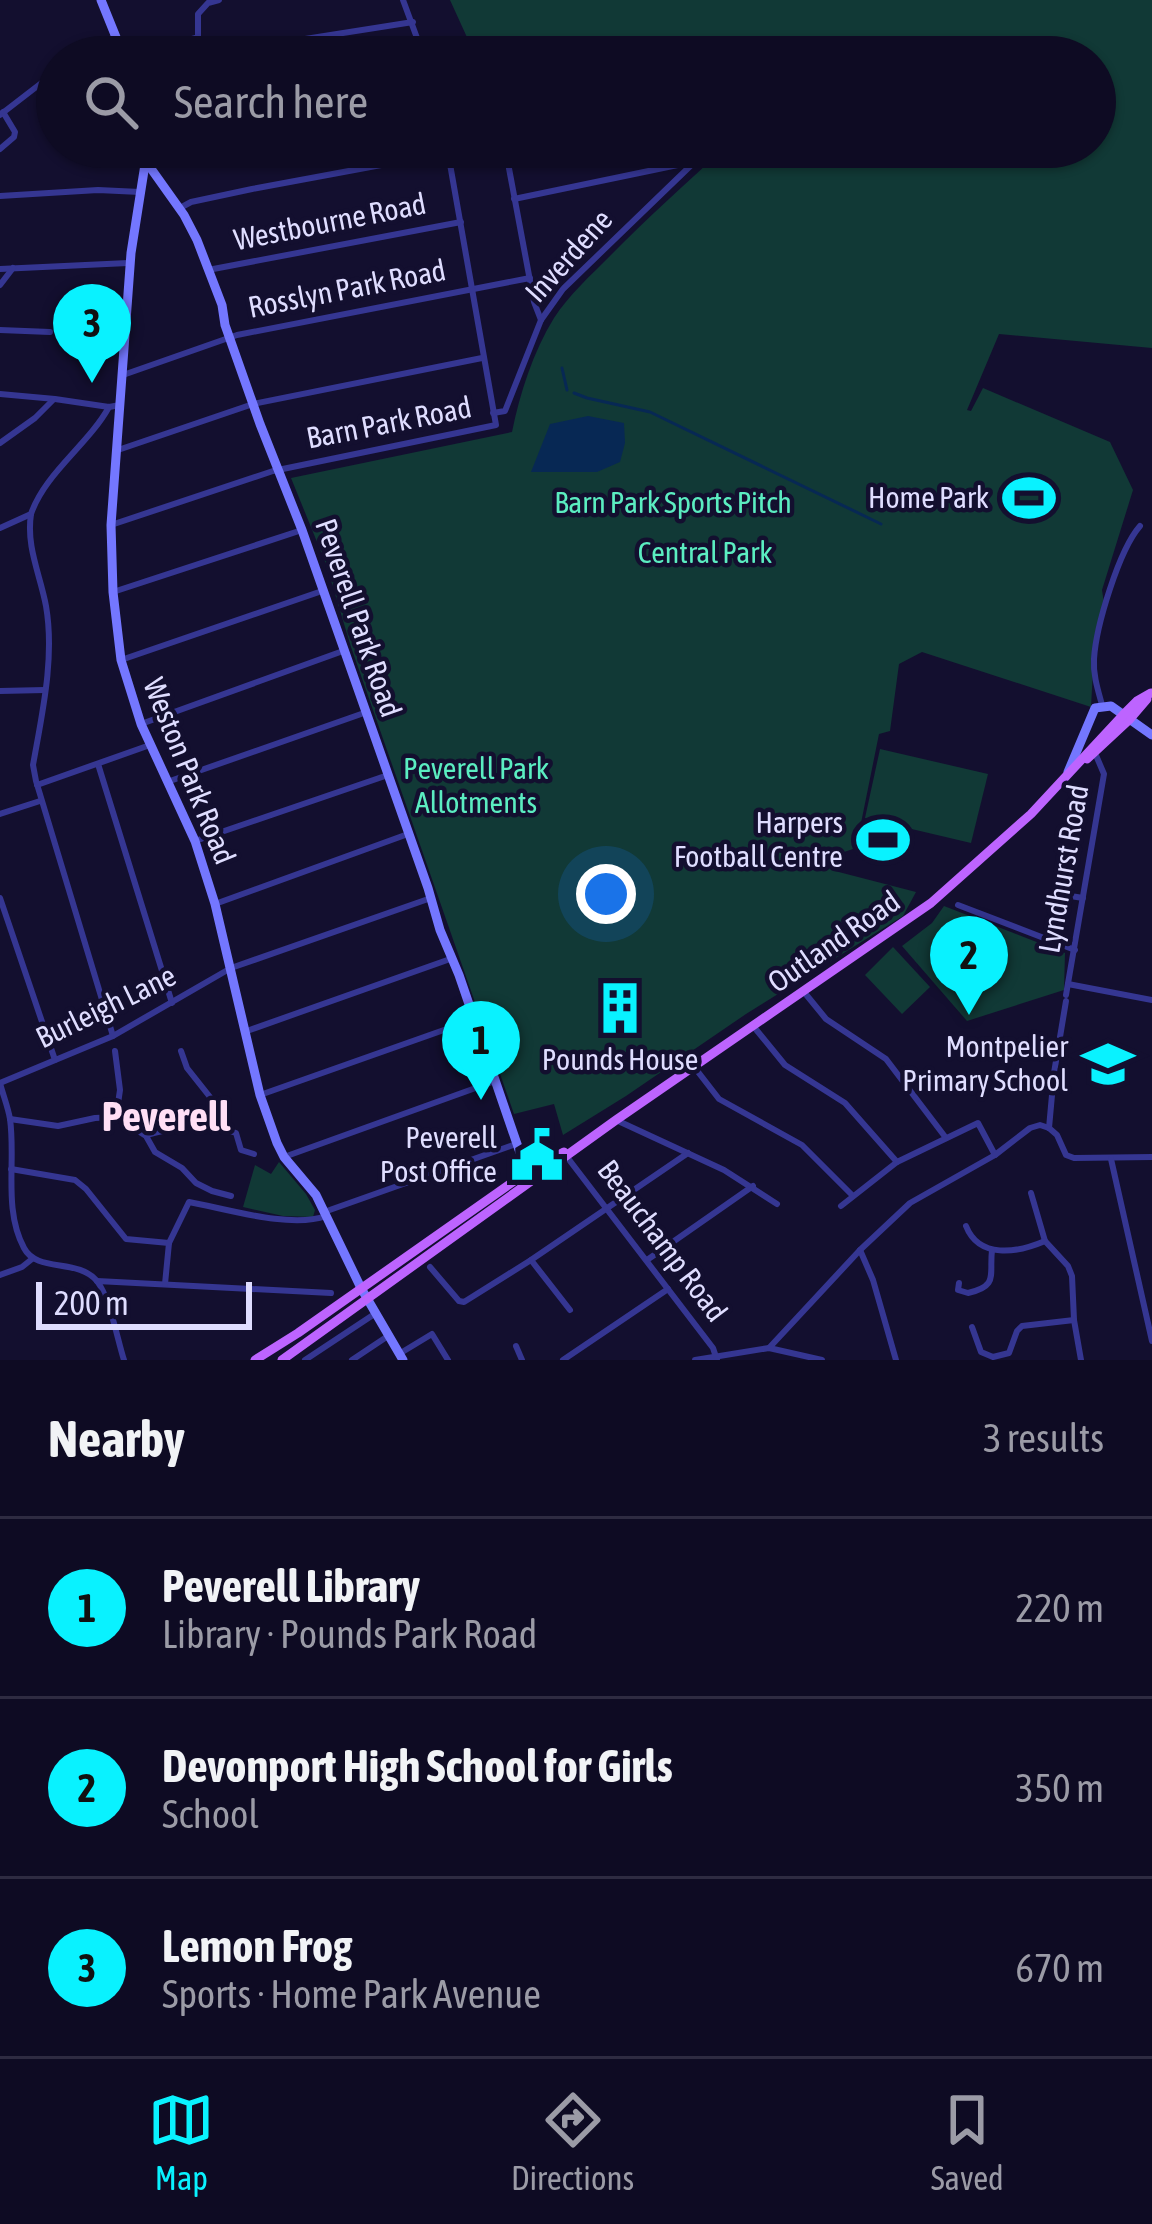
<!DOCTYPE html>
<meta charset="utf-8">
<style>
:root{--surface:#0e0b23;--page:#17142b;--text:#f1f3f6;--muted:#9b9ba6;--line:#2e2b41;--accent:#09f2ff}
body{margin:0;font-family:"Asap Condensed",sans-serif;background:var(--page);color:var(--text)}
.scale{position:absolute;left:36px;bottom:30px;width:216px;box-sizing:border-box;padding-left:12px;border:6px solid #dfddff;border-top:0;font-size:33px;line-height:42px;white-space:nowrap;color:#dfddff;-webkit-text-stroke:9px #130f2f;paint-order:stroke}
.you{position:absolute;left:606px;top:894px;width:42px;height:42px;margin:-30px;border:9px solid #fff;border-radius:50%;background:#1a73e8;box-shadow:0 0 0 18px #1a73e833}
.badge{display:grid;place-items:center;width:78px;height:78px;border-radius:50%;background:var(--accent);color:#111;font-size:39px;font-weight:700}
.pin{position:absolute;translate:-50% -99px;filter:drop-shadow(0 3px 6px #0008)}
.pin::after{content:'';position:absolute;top:63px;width:42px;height:36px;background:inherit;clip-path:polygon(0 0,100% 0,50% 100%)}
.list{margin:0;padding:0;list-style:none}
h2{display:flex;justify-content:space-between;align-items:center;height:156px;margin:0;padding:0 48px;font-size:51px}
h2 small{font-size:39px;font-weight:400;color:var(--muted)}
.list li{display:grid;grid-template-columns:78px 1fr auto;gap:36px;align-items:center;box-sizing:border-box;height:180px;padding:0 48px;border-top:3px solid var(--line)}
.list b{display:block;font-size:45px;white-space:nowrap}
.list p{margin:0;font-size:39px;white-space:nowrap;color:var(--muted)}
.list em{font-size:39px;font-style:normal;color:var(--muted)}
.icon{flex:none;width:66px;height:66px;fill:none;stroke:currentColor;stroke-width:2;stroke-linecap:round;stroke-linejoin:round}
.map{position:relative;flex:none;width:1152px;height:1360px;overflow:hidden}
.search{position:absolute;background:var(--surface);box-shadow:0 3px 9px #0004;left:36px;right:36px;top:36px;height:132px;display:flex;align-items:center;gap:30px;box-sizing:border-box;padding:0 42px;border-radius:66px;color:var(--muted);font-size:45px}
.sheet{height:696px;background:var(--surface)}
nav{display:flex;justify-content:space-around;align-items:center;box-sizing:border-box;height:168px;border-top:3px solid var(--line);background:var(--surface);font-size:33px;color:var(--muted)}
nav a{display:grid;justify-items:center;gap:6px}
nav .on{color:var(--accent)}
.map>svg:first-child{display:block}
</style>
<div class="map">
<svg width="1152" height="1360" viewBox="0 0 1152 1360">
<rect width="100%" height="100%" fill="#130f2f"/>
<!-- green -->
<g fill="#113936">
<path d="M450,0H1152V348L999,334L967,410L971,411L983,388L1110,442L1133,490L1102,590L1104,603L1095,633L1091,707L922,652L899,664L890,731L879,734L856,848L829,857L831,870L916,892L903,916L746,1014L626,1096L563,1135L554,1104L514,1114L351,647L326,564L291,478L512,432C520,393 533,352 554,318C569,295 590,276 610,256C647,218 687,183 725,147H1095V57H476Z"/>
<path d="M880,749L988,774L971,843L865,818Z"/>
<path d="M944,906L1065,953L1064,990L967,1021L902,946L932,923Z"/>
<path d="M893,947L930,987L902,1014L865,975Z"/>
<path d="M279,1162L306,1194L315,1210L313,1217L283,1216L243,1207L255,1165L271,1174Z"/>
</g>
<!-- water -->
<path fill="#072854" d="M588,416L624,423L625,443L620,462L597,472H531L550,424Z"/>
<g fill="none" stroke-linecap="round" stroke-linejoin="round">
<!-- stream -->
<g stroke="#072854" stroke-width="3">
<path d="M562,368L567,390"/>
<path d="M574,393L587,398L650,412L881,524"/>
</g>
<!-- street -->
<g stroke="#353692" stroke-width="6">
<path d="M403,0L424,57"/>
<path d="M198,37L207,47L222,52L413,22"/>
<path d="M198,37V14L208,3L219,0"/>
<path d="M76,57L116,36"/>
<path d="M131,57L198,37"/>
<path d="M0,115L57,71"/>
<path d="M52,138L57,134"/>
<path d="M505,147L534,302L541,320"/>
<path d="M0,149L14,137L15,132L3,112"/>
<path d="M0,196L98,190L140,192"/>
<path d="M514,199L692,162"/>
<path d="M180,208L191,202L252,189L478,147"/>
<path d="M0,269L128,263"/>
<path d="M208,270L461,222"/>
<path d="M0,285L13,268"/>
<path d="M0,330L50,332"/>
<path d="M123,375L237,335L530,278"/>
<path d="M0,394L55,399L109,407L120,405"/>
<path d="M493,413L505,411L541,320L563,289L710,147"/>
<path d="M0,443L35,418L53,400"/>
<path d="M118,450L253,404L482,358"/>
<path d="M31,514C26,547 40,574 46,606C55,658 42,714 33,765L36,781L113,1036"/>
<path d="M111,525L273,471L496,425L447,147"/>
<path d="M0,528L31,514C45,473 88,445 109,407"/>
<path d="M113,592L302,530"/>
<path d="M121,660L322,591"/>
<path d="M0,691L45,690"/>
<path d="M1102,705C1098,690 1093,675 1094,659C1096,626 1119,550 1140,526"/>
<path d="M141,724L343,651"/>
<path d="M98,764L172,1003"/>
<path d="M170,781L364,713"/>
<path d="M37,785L150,745"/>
<path d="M0,814L40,801"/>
<path d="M195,841L388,775"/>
<path d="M1058,894L1083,898"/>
<path d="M0,898L55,1060"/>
<path d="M215,904L408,834"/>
<path d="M958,905L1075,950"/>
<path d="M1068,984L1152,1000"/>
<path d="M804,992L826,1019L886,1059L946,1138"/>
<path d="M1066,995L1104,774L1095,753"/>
<path d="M754,1027L785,1065L845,1103L897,1162"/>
<path d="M244,1032L453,958"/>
<path d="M115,1051L120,1090L116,1117"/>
<path d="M181,1051L187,1068L210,1097L209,1122"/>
<path d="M695,1068L719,1099L802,1145L853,1196"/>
<path d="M260,1095L475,1019"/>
<path d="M10,1119L58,1126L95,1118L116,1117L146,1136L155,1152L182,1168L196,1183L212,1191L231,1196"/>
<path d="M616,1120L724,1170L777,1204"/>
<path d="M1049,1128L1054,1073L1066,1001"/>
<path d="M1049,1128L1057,1135L1066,1155L1074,1158L1152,1157"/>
<path d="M147,1135C185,1125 197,1120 236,1133L241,1150L254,1154"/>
<path d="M284,1157L495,1081"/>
<path d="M567,1157L713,1348L717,1360"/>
<path d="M1111,1159L1152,1341"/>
<path d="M11,1169L75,1180L86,1189L126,1239L169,1243"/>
<path d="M1031,1193L1045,1241L1068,1266L1072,1276L1074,1320L1081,1360"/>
<path d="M841,1206L897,1162L978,1123L995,1155"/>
<path d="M324,1212L516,1144"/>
<path d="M966,1226C979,1259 1017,1253 1045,1241"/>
<path d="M860,1250L873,1280L896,1360"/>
<path d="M531,1260L570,1310"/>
<path d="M647,1260L753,1186"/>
<path d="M430,1267L459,1301L464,1302L531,1260L688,1153"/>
<path d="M0,1275L22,1267L32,1259"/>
<path d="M97,1281L331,1293"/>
<path d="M959,1283L958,1290L968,1293C999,1286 989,1275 992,1250"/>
<path d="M165,1284L169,1243L189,1202C227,1209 291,1229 326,1216"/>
<path d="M972,1327L981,1352L993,1357L1009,1353L1017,1331L1022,1326L1074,1320"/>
<path d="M516,1346L522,1360"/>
<path d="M769,1348L860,1250L910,1203L995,1155L1030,1128L1040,1125L1049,1128"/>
<path d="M399,1354L432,1334L448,1360"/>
<path d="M124,1360C117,1338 110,1298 97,1281C78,1258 37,1273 24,1248C3,1209 16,1161 10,1119C8,1107 3,1095 0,1083L113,1036L231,968L431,898"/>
<path d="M305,1360L376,1313"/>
<path d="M352,1360L388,1336"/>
<path d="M563,1360L668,1289"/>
<path d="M695,1360L769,1348L822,1360"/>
</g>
<!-- secondary -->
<g stroke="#7477ff" stroke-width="9">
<path d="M101,0L124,57"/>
<path d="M144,147L152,170L184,215L197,240L222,305L225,325L260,424L302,530L428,888L440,930L459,975L528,1176"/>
<path d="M146,158L131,253L111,525L113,592L121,660L141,724L195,841L215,904L260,1095L277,1143L284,1157L316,1195L361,1288L403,1360"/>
<path d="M1068,772L1095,708L1111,706L1152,735"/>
</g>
<!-- primary -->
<g stroke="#bd64ff" stroke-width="9">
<path d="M1087,759L1129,720L1147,699"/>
<path d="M255,1360L298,1333L527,1172L564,1152"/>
<path d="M282,1360L616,1120L931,903L1031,814L1123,715L1137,701L1151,693"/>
</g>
</g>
<!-- icons -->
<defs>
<g id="stadium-bare" transform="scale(4.14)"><path d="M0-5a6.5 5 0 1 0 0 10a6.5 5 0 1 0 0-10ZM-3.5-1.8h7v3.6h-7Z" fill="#09f2ff" stroke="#130f2f" stroke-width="2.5" paint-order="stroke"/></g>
<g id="building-bare" transform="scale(4.14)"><path d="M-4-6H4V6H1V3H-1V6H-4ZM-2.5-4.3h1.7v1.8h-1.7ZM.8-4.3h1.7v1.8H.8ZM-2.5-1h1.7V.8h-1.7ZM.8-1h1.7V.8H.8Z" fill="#09f2ff" stroke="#130f2f" stroke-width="2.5" paint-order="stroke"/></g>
<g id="school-bare" transform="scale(4.14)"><path d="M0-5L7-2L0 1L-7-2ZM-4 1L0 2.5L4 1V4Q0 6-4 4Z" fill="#09f2ff" stroke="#130f2f" stroke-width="2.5" paint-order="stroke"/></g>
<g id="civic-bare" transform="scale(4.14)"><path d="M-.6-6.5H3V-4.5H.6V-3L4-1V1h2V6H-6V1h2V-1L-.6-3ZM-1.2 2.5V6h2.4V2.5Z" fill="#09f2ff" stroke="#130f2f" stroke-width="2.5" paint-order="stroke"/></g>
</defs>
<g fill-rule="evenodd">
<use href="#stadium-bare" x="1029" y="498"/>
<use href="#stadium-bare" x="883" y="840"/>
<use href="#building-bare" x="620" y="1008"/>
<use href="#school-bare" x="1108" y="1064"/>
<use href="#civic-bare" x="537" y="1155"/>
</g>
<g text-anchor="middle" stroke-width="9" stroke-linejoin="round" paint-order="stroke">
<!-- street labels -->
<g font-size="30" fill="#dfddff" stroke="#130f2f">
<text transform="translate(330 222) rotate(-11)" y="10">Westbourne Road</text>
<text transform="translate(569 256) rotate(-48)" y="10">Inverdene</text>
<text transform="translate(347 289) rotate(-11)" y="10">Rosslyn Park Road</text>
<text transform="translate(389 423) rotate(-11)" y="10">Barn Park Road</text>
<text transform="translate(358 618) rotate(71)" y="10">Peverell Park Road</text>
<text transform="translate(189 771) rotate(68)" y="10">Weston Park Road</text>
<text transform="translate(1064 869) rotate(-80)" y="10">Lyndhurst Road</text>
<text transform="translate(834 942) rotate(-35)" y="10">Outland Road</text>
<text transform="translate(106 1007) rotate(-26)" y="10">Burleigh Lane</text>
<text transform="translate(662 1241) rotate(53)" y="10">Beauchamp Road</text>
</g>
<!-- poi labels -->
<g font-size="30" fill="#dfddff" stroke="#130f2f" text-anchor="end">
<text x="989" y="508">Home Park</text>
<text x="843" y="833">Harpers<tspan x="843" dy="34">Football Centre</tspan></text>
<text x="1068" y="1057">Montpelier<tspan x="1068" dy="34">Primary School</tspan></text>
<text x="620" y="1070" text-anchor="middle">Pounds House</text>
<text x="497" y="1148">Peverell<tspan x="497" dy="34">Post Office</tspan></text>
</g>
<!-- park labels -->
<g font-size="30" fill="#5bedc1" stroke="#130f2f">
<text x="673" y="513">Barn Park Sports Pitch</text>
<text x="705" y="563">Central Park</text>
<text x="476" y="779">Peverell Park<tspan x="476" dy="34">Allotments</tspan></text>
</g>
<!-- district labels -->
<g font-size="42" font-weight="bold" fill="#ffdff5" stroke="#130f2f">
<text x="166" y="1131">Peverell</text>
</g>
</g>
</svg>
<div class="scale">200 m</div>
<div class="you"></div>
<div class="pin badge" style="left:481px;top:1100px">1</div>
<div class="pin badge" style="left:969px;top:1015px">2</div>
<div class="pin badge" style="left:92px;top:383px">3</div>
<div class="search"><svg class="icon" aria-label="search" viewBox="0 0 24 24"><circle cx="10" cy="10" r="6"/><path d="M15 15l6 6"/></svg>Search here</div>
</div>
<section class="sheet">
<h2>Nearby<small>3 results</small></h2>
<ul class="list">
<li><span class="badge">1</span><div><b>Peverell Library</b><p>Library · Pounds Park Road</p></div><em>220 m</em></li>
<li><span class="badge">2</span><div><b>Devonport High School for Girls</b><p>School</p></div><em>350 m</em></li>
<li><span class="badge">3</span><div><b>Lemon Frog</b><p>Sports · Home Park Avenue</p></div><em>670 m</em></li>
</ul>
</section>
<nav>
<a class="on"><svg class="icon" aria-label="map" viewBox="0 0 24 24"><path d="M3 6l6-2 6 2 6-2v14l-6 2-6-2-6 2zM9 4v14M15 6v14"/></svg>Map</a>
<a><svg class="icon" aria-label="directions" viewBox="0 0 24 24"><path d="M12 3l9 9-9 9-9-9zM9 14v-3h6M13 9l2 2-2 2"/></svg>Directions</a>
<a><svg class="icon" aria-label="saved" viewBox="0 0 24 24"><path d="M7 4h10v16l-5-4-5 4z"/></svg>Saved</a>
</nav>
